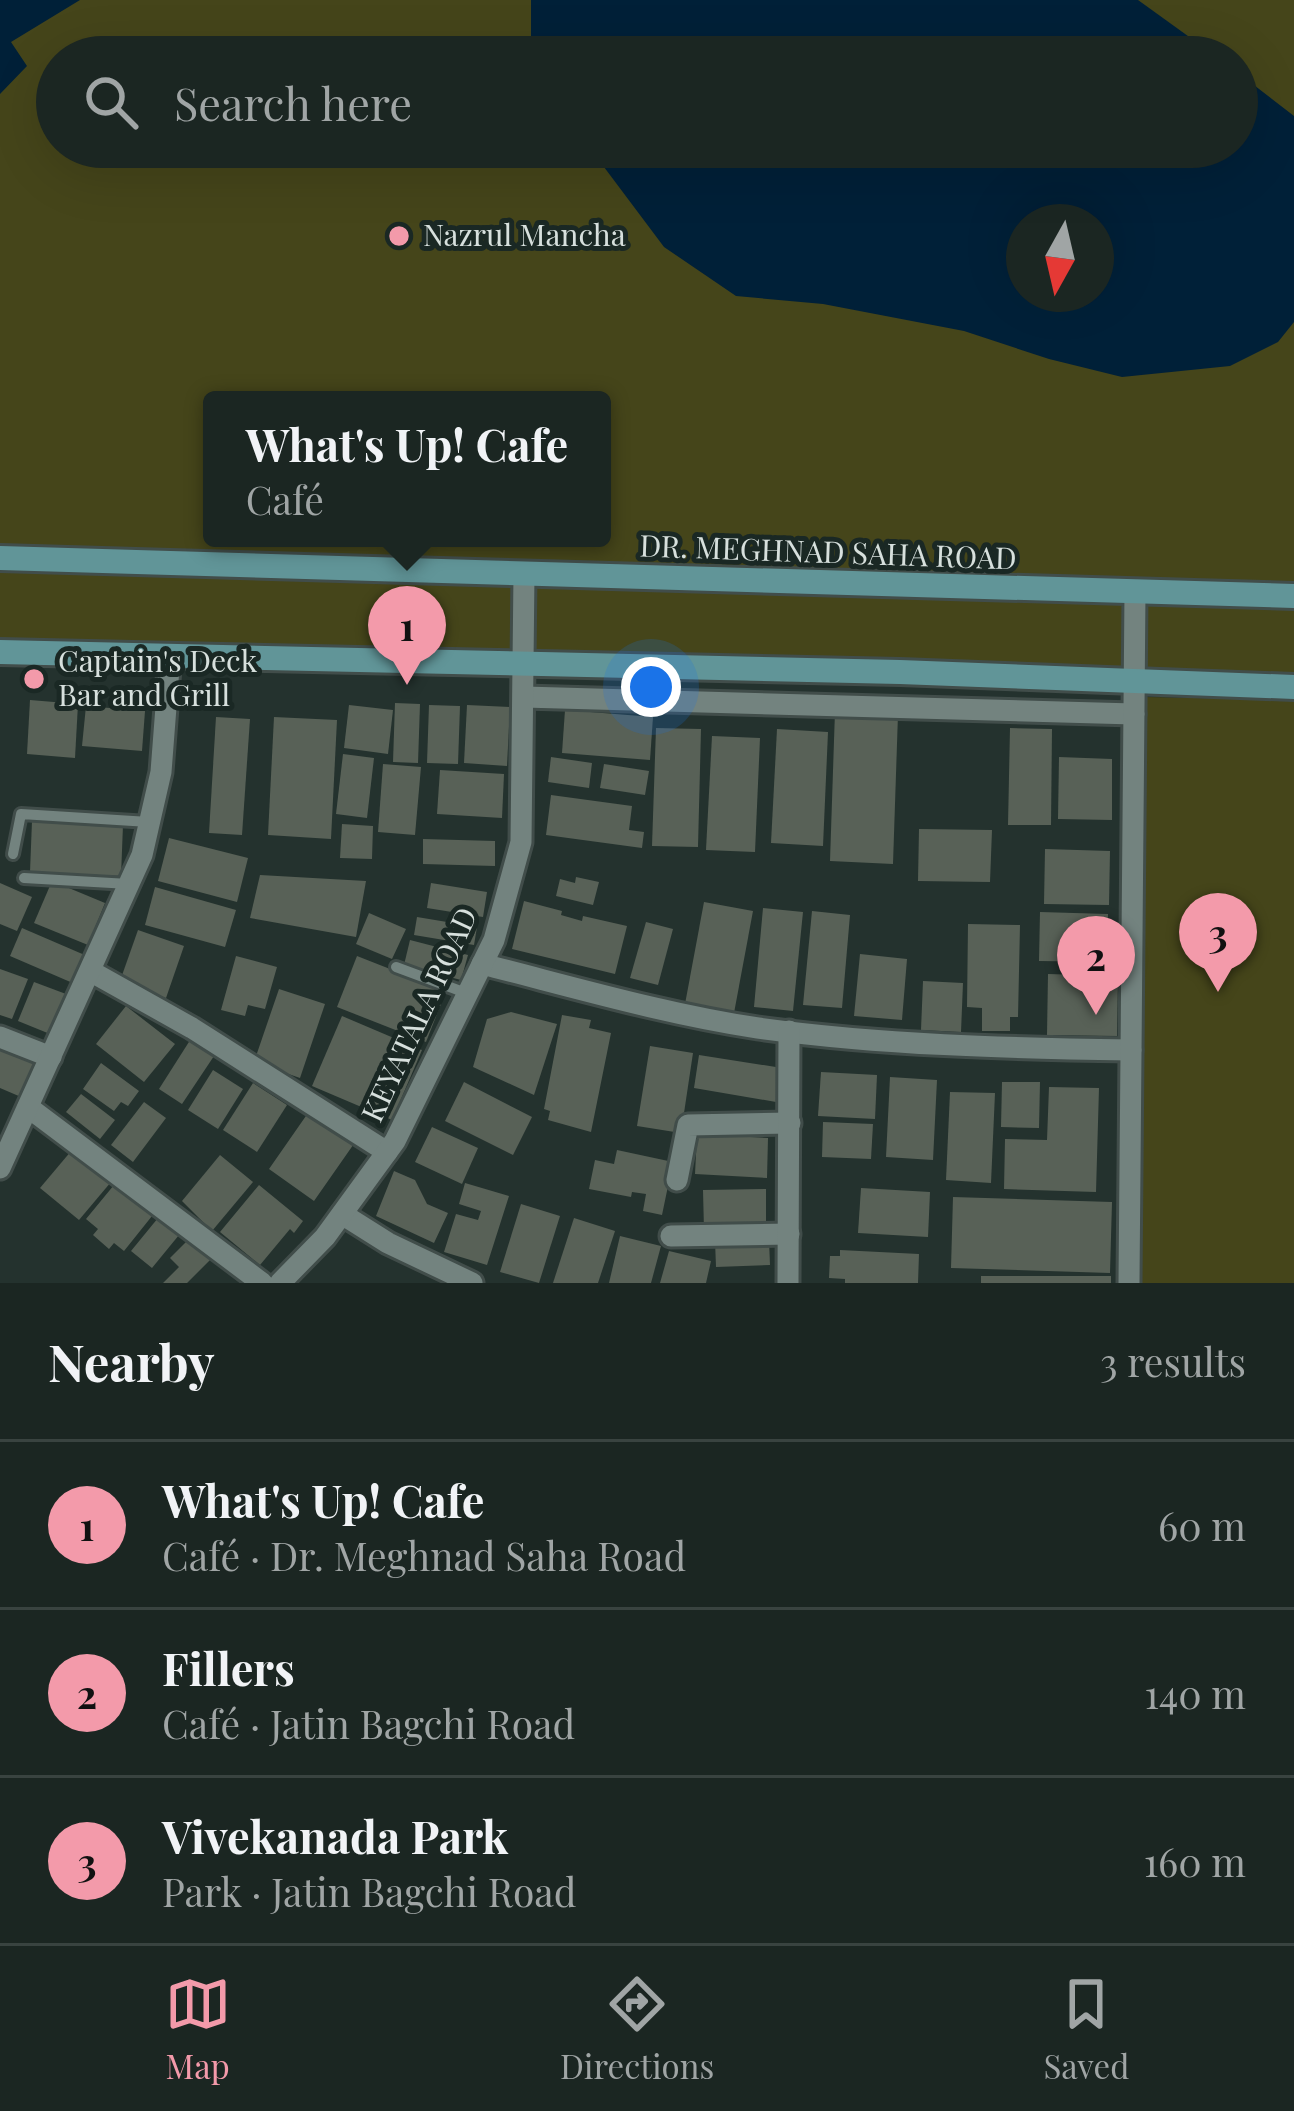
<!DOCTYPE html>
<meta charset="utf-8">
<style>
:root{--surface:#1b2622;--page:#28322f;--text:#f1f3f6;--muted:#a0a5a5;--line:#394340;--accent:#f39aaa}
body{margin:0;font-family:"Playfair Display",serif;background:var(--page);color:var(--text)}
.compass{position:absolute;left:1006px;top:204px;width:108px;height:108px;border-radius:50%;background:var(--surface);box-shadow:0 12px 48px #0002;rotate:188deg}
.you{position:absolute;left:651px;top:687px;width:42px;height:42px;margin:-30px;border:9px solid #fff;border-radius:50%;background:#1a73e8;box-shadow:0 0 0 18px #1a73e833}
.badge{display:grid;place-items:center;width:78px;height:78px;border-radius:50%;background:var(--accent);color:#111;font-size:39px;font-weight:700}
.pin{position:absolute;translate:-50% -99px;filter:drop-shadow(0 3px 6px #0008)}
.pin::after{content:'';position:absolute;top:63px;width:42px;height:36px;background:inherit;clip-path:polygon(0 0,100% 0,50% 100%)}
.popup{position:absolute;left:203px;top:391px;width:408px;height:156px;box-sizing:border-box;display:grid;place-content:center;border-radius:12px;background:var(--surface);filter:drop-shadow(0 3px 9px #0005);font-size:39px;white-space:nowrap;color:var(--muted)}
.popup b{font-size:45px;color:var(--text)}
.popup::after{content:'';position:absolute;left:50%;top:100%;margin-left:-24px;border:24px solid transparent;border-top-color:var(--surface)}
.list{margin:0;padding:0;list-style:none}
h2{display:flex;justify-content:space-between;align-items:center;height:156px;margin:0;padding:0 48px;font-size:51px}
h2 small{font-size:39px;font-weight:400;color:var(--muted)}
.list li{display:grid;grid-template-columns:78px 1fr auto;gap:36px;align-items:center;box-sizing:border-box;height:168px;padding:0 48px;border-top:3px solid var(--line)}
.list b{display:block;font-size:45px;white-space:nowrap}
.list p{margin:0;font-size:39px;white-space:nowrap;color:var(--muted)}
.list em{font-size:39px;font-style:normal;color:var(--muted)}
.icon{flex:none;width:66px;height:66px;fill:none;stroke:currentColor;stroke-width:2;stroke-linecap:round;stroke-linejoin:round}
.map{position:relative;flex:none;width:1294px;height:1283px;overflow:hidden}
.search{position:absolute;background:var(--surface);box-shadow:0 12px 48px #0002;left:36px;right:36px;top:36px;height:132px;display:flex;align-items:center;gap:30px;box-sizing:border-box;padding:0 42px;border-radius:66px;color:var(--muted);font-size:45px}
.sheet{height:660px;background:var(--surface)}
nav{display:flex;justify-content:space-around;align-items:center;box-sizing:border-box;height:168px;border-top:3px solid var(--line);background:var(--surface);font-size:33px;color:var(--muted)}
nav a{display:grid;justify-items:center;gap:6px}
nav .on{color:var(--accent)}
.map>svg:first-child{display:block}
</style>
<div class="map">
<svg width="1294" height="1283" viewBox="0 0 1294 1283">
<rect width="100%" height="100%" fill="#24322e"/>
<!-- green -->
<g fill="#45451a" fill-rule="evenodd">
<path d="M0,0H1294V590L0,550ZM57,57H1237V147H57ZM1024,222H1096V294H1024ZM212,400H602V538H212Z"/>
<path d="M0,561L1130,601L1128,674L0,645Z"/>
<path d="M1142,602L1294,606V682L1142,679Z"/>
<path d="M1144,697L1294,700V1283H1139Z"/>
</g>
<!-- water -->
<g fill="#002038" fill-rule="evenodd">
<path d="M0,0H80L11,42L27,66L0,94Z"/>
<path d="M531,0H1138L1217,57H540L531,37Z"/>
<path d="M1237,72L1294,116V322L1278,342L1230,366L1122,377L1049,359L964,331L823,304L736,296L664,247L589,147H1237ZM1096,222V294H1024V222Z"/>
</g>
<!-- building -->
<g fill="#586157">
<path d="M30,700L78,704L75,758L27,754Z"/>
<path d="M395,703L420,704L418,763L393,762Z"/>
<path d="M349,705L393,710L388,754L344,748Z"/>
<path d="M429,705L460,706L458,764L427,763Z"/>
<path d="M467,705L510,707L507,766L464,763Z"/>
<path d="M86,706L145,711L142,751L82,746Z"/>
<path d="M565,710L653,717L650,760L562,753Z"/>
<path d="M835,711L898,714L893,864L830,861Z"/>
<path d="M216,717L250,719L242,835L209,833Z"/>
<path d="M274,717L337,720L331,839L268,835Z"/>
<path d="M656,728L701,729L698,847L652,846Z"/>
<path d="M1010,728L1052,729L1051,825H1008Z"/>
<path d="M777,729L828,732L823,846L771,843Z"/>
<path d="M712,736L760,738L755,852L706,850Z"/>
<path d="M343,754L374,758L367,818L336,814Z"/>
<path d="M551,757L592,763L589,788L548,782Z"/>
<path d="M1059,757L1112,759V820L1058,819Z"/>
<path d="M383,764L421,767L415,835L378,832Z"/>
<path d="M604,764L649,771L645,795L600,788Z"/>
<path d="M440,770L504,774L502,818L437,814Z"/>
<path d="M551,795L632,806L629,830L644,832L642,848L546,835Z"/>
<path d="M32,821L123,825L121,876L30,872Z"/>
<path d="M342,824L373,826L372,859L340,858Z"/>
<path d="M919,829L992,830L990,882L918,881Z"/>
<path d="M169,838L248,858L237,902L158,881Z"/>
<path d="M423,839L495,841V866L423,864Z"/>
<path d="M1045,849L1110,851L1109,905L1044,904Z"/>
<path d="M260,875L366,881L356,937L250,918Z"/>
<path d="M576,877L599,882L593,905L556,896L560,879L575,883Z"/>
<path d="M52,881L105,903L88,945L34,923Z"/>
<path d="M0,883L32,897L17,931L0,924Z"/>
<path d="M431,883L487,892L483,917L427,908Z"/>
<path d="M155,887L236,910L225,947L145,925Z"/>
<path d="M524,901L562,911L561,915L582,921L583,916L627,926L615,974L512,949Z"/>
<path d="M704,902L753,911L734,1013L685,1004Z"/>
<path d="M763,908L803,912L793,1011L754,1007Z"/>
<path d="M812,911L850,915L842,1008L803,1005Z"/>
<path d="M1040,912L1108,914L1107,962L1039,961Z"/>
<path d="M369,913L406,929L392,959L356,944Z"/>
<path d="M417,917L477,927L474,945L414,935Z"/>
<path d="M646,922L673,929L658,985L630,978Z"/>
<path d="M968,924L1020,925L1018,1017H1010V1031H982V1008L967,1007Z"/>
<path d="M22,928L87,956L75,984L10,956Z"/>
<path d="M138,930L184,946L166,998L120,981Z"/>
<path d="M410,940L468,955L461,980L404,965Z"/>
<path d="M860,954L907,959L902,1020L854,1016Z"/>
<path d="M236,956L277,967L265,1009L248,1005L245,1016L221,1010Z"/>
<path d="M357,956L446,991L426,1042L337,1007Z"/>
<path d="M0,969L28,979L12,1019L0,1015Z"/>
<path d="M1048,974L1118,976L1117,1036L1047,1035Z"/>
<path d="M923,981L963,983L961,1032L921,1030Z"/>
<path d="M34,982L66,994L50,1034L18,1021Z"/>
<path d="M279,989L325,1004L300,1078L254,1062Z"/>
<path d="M126,1006L175,1044L144,1082L96,1044Z"/>
<path d="M511,1012L557,1024L534,1095L473,1067L487,1019Z"/>
<path d="M562,1015L591,1020L589,1028L611,1033L591,1132L548,1120L550,1111L544,1109Z"/>
<path d="M342,1016L422,1050L392,1120L312,1086Z"/>
<path d="M194,1034L218,1050L182,1104L159,1089Z"/>
<path d="M0,1043L37,1059L21,1097L0,1088Z"/>
<path d="M650,1046L693,1053L681,1133L637,1126Z"/>
<path d="M699,1055L782,1068L776,1102L694,1088Z"/>
<path d="M101,1063L139,1091L128,1106L121,1102L114,1111L83,1089Z"/>
<path d="M213,1070L243,1089L218,1129L188,1110Z"/>
<path d="M821,1072L877,1075L875,1119L818,1116Z"/>
<path d="M890,1077L937,1080L933,1160L886,1157Z"/>
<path d="M464,1082L532,1117L513,1155L445,1121Z"/>
<path d="M1002,1082H1040L1039,1128L1001,1127Z"/>
<path d="M253,1083L287,1105L257,1152L223,1130Z"/>
<path d="M1049,1087L1099,1088L1096,1192L1004,1189L1005,1139L1047,1140Z"/>
<path d="M950,1092L995,1093L991,1183L946,1180Z"/>
<path d="M81,1094L115,1120L100,1139L66,1112Z"/>
<path d="M144,1102L166,1118L133,1162L111,1145Z"/>
<path d="M308,1113L338,1135L343,1127L358,1138L314,1201L269,1169Z"/>
<path d="M823,1122L873,1124L871,1159L822,1157Z"/>
<path d="M432,1127L478,1148L462,1184L415,1162Z"/>
<path d="M697,1134L768,1138L767,1178L695,1174Z"/>
<path d="M72,1150L111,1182L79,1220L40,1188Z"/>
<path d="M617,1150L673,1162L662,1215L643,1211L646,1194L632,1192L631,1197L589,1189L595,1160L614,1164Z"/>
<path d="M220,1155L253,1182L212,1231L182,1201Z"/>
<path d="M394,1171L415,1180L427,1204L448,1213L434,1243L376,1216Z"/>
<path d="M465,1183L509,1196L487,1265L444,1252L456,1214L478,1220L481,1211L459,1204Z"/>
<path d="M114,1185L152,1216L124,1251L114,1243L109,1249L93,1235L98,1229L86,1219Z"/>
<path d="M259,1185L303,1221L294,1233L290,1229L260,1265L220,1232Z"/>
<path d="M861,1188L930,1192L928,1237L858,1233Z"/>
<path d="M766,1189V1230H704L703,1190Z"/>
<path d="M953,1197L1112,1202L1110,1273L951,1268Z"/>
<path d="M521,1204L560,1216L539,1283L500,1272Z"/>
<path d="M158,1218L179,1235L152,1268L131,1251Z"/>
<path d="M574,1218L615,1231L598,1283H553Z"/>
<path d="M192,1236L213,1257L187,1283H163L179,1267L170,1258Z"/>
<path d="M620,1236L661,1246L651,1283H609Z"/>
<path d="M769,1240L770,1265L716,1267L715,1241Z"/>
<path d="M840,1250L919,1254L918,1283H845V1279L829,1278L830,1256H840Z"/>
<path d="M669,1251L711,1261L706,1283H660Z"/>
<rect x="981" y="1276" width="130" height="7"/>
</g>
<g fill="none" stroke-linecap="round" stroke-linejoin="round">
<!-- lane casing -->
<g stroke="#414d4a" stroke-width="16">
<g id="lane">
<path d="M13,854L21,814L149,822"/>
<path d="M24,878L129,884"/>
<path d="M396,967L466,993"/>
</g>
</g>
<!-- street casing -->
<g stroke="#414d4a" stroke-width="27">
<g id="street">
<path d="M524,697L1134,714"/>
<path d="M482,964C573,987 665,1014 758,1028C882,1045 1006,1048 1131,1050"/>
<path d="M92,972L192,1028L387,1152"/>
<path d="M0,1037L51,1057"/>
<path d="M28,1107L262,1283"/>
<path d="M0,1168L142,855L161,772L170,655"/>
<path d="M677,1180L688,1125L790,1123"/>
<path d="M342,1214L388,1243L472,1283"/>
<path d="M671,1236L789,1234"/>
<path d="M280,1283L325,1237L395,1141L494,940L521,842L524,574"/>
<path d="M788,1283L789,1031"/>
<path d="M1129,1283L1135,592"/>
</g>
</g>
<!-- secondary casing -->
<g stroke="#414d4a" stroke-width="30">
<g id="secondary">
<path d="M0,558L1294,596"/>
<path d="M0,652L900,672L1294,687"/>
</g>
</g>
<!-- lane -->
<use href="#lane" stroke="#73837f" stroke-width="10"/>
<!-- street -->
<use href="#street" stroke="#73837f" stroke-width="21"/>
<!-- secondary -->
<use href="#secondary" stroke="#619598" stroke-width="24"/>
</g>
<!-- markers -->
<g fill="#f39aaa" stroke="#1a2824" stroke-width="4.5">
<circle cx="399" cy="236" r="12"/>
<circle cx="34" cy="679" r="12"/>
</g>
<g text-anchor="middle" stroke-width="10" stroke-linejoin="round" paint-order="stroke">
<!-- poi labels -->
<g font-size="30" fill="#d7e0dd" stroke="#1a2824" text-anchor="start">
<text x="423" y="246">Nazrul Mancha</text>
<text x="58" y="672">Captain's Deck<tspan x="58" dy="34">Bar and Grill</tspan></text>
</g>
<!-- street labels -->
<g font-size="30" fill="#d7e0dd" stroke="#1a2824">
<text transform="translate(828 553) rotate(2)" y="10">DR. MEGHNAD SAHA ROAD</text>
<text transform="translate(420 1015) rotate(-65)" y="10">KEYATALA ROAD</text>
</g>
</g>
</svg>
<svg class="compass" viewBox="-18 -18 36 36"><path d="M0-13l5 13h-10z" fill="#e53935"/><path d="M0 13l5-13h-10z" fill="#a0a5a5"/></svg>
<div class="you"></div>
<div class="pin badge" style="left:407px;top:685px">1</div>
<div class="popup"><b>What's Up! Cafe</b>Café</div>
<div class="pin badge" style="left:1096px;top:1015px">2</div>
<div class="pin badge" style="left:1218px;top:992px">3</div>
<div class="search"><svg class="icon" aria-label="search" viewBox="0 0 24 24"><circle cx="10" cy="10" r="6"/><path d="M15 15l6 6"/></svg>Search here</div>
</div>
<section class="sheet">
<h2>Nearby<small>3 results</small></h2>
<ul class="list">
<li><span class="badge">1</span><div><b>What's Up! Cafe</b><p>Café · Dr. Meghnad Saha Road</p></div><em>60 m</em></li>
<li><span class="badge">2</span><div><b>Fillers</b><p>Café · Jatin Bagchi Road</p></div><em>140 m</em></li>
<li><span class="badge">3</span><div><b>Vivekanada Park</b><p>Park · Jatin Bagchi Road</p></div><em>160 m</em></li>
</ul>
</section>
<nav>
<a class="on"><svg class="icon" aria-label="map" viewBox="0 0 24 24"><path d="M3 6l6-2 6 2 6-2v14l-6 2-6-2-6 2zM9 4v14M15 6v14"/></svg>Map</a>
<a><svg class="icon" aria-label="directions" viewBox="0 0 24 24"><path d="M12 3l9 9-9 9-9-9zM9 14v-3h6M13 9l2 2-2 2"/></svg>Directions</a>
<a><svg class="icon" aria-label="saved" viewBox="0 0 24 24"><path d="M7 4h10v16l-5-4-5 4z"/></svg>Saved</a>
</nav>
